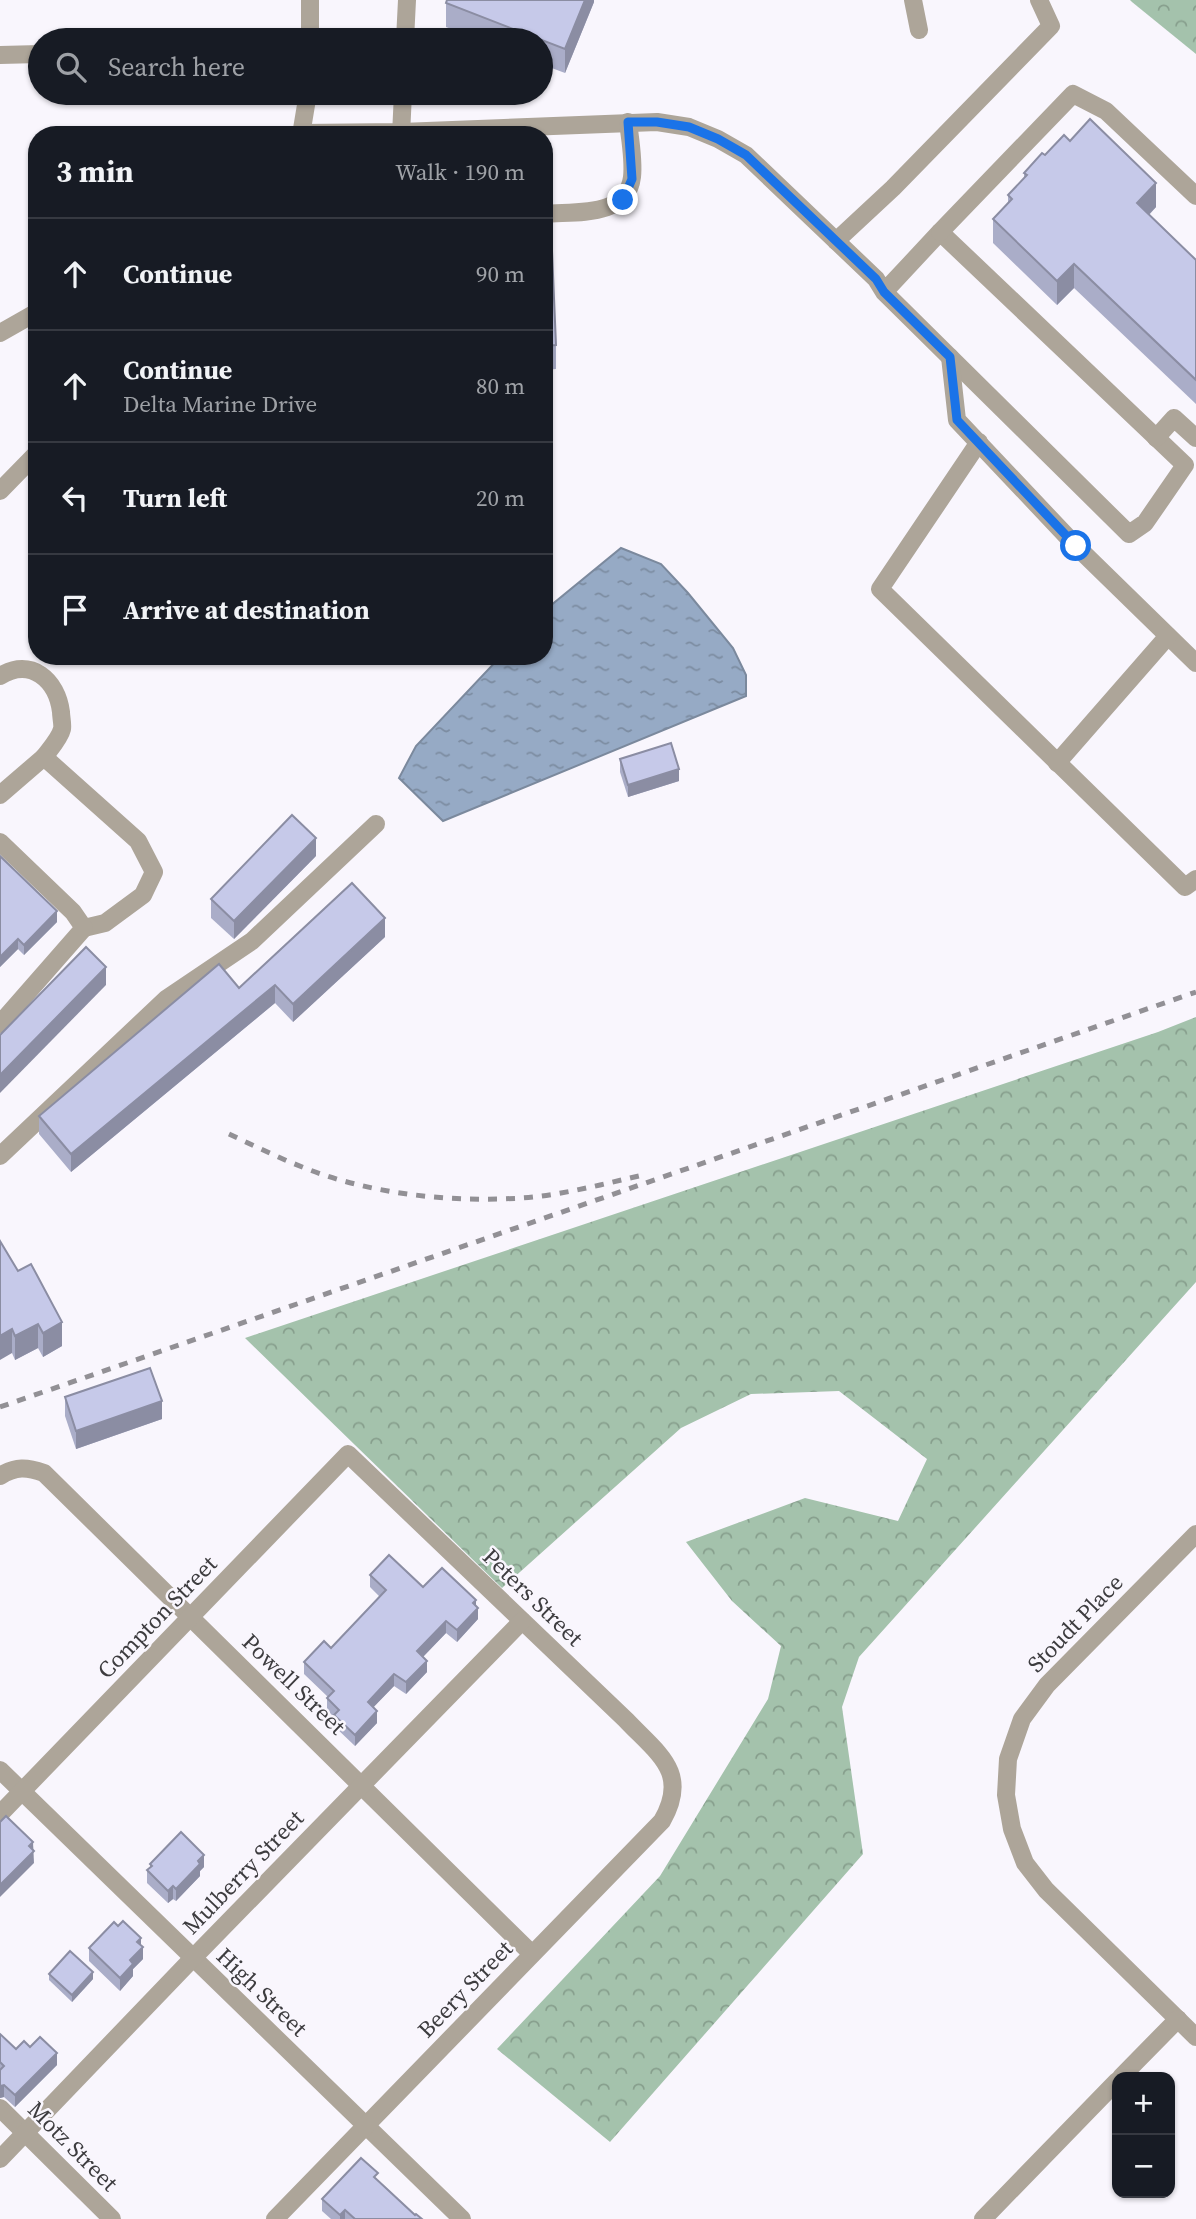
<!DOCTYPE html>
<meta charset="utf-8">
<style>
:root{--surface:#171b24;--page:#20242c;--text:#f1f3f6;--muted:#9ea1a6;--line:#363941}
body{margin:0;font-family:"Source Serif 4",serif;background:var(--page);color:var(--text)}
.controls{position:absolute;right:21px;bottom:21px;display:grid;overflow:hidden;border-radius:14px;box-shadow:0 2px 5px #0004}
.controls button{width:63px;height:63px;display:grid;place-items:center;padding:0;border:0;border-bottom:2px solid var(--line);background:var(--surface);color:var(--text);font:35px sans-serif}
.stop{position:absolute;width:21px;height:21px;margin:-16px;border:5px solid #1a73e8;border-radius:50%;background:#fff}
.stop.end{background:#1a73e8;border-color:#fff;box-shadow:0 2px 7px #0008}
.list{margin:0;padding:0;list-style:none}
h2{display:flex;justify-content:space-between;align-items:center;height:91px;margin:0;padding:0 28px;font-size:30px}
h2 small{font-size:23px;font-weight:400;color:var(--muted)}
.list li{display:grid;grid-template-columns:46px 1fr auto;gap:21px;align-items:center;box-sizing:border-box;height:112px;padding:0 28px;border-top:2px solid var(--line)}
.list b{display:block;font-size:26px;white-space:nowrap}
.list p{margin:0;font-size:23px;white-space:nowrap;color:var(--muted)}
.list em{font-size:23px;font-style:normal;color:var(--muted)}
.icon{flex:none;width:38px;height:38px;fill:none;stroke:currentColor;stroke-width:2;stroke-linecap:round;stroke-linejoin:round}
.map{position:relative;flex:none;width:1196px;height:2219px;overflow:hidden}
.search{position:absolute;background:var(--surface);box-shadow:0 2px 5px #0004;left:28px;top:28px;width:525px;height:77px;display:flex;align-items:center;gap:18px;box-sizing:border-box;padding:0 24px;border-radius:38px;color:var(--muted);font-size:26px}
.panel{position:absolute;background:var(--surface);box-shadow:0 2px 5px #0004;left:28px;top:126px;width:525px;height:539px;border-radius:28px}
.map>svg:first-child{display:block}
</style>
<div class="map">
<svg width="1196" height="2219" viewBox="0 0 1196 2219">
<defs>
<pattern id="forest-crowns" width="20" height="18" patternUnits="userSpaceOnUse" patternTransform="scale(1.75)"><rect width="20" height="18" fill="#a4c2ac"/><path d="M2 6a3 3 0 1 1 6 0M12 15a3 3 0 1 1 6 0" fill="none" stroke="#879f8d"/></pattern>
<pattern id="water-ripples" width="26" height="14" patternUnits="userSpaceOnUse" patternTransform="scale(1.75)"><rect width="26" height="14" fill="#96aac5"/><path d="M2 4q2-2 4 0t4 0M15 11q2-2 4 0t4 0" fill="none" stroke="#7c8ca1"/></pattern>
</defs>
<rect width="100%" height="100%" fill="#f9f6fd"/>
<!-- forest -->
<g fill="url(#forest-crowns)">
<path d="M1130,0H1196V54L1132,2Z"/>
<path d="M1196,1017V1282L859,1657L842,1707L863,1854L610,2142L497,2049L660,1876L768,1699L781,1646L732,1601L686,1542L805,1498L898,1521L927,1459L839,1391L751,1394L681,1428L502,1588L245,1338L1158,1032Z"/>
</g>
<!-- water -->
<path fill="url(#water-ripples)" stroke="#7b899d" stroke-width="2" d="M621,548L661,564L688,593L733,648L746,675V696L443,821L399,778L416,746L501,656H544V611Z"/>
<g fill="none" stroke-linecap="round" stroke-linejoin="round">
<!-- minor -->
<g stroke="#ada599" stroke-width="18">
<path d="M310,0V40"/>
<path d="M913,0L919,30"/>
<path d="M405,40L407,0"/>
<path d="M0,55L40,54"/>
<path d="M301,133L401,132L657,122L689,127L718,139L746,155L876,279L884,292L1129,534L1145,523L1185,465L940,232L884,292"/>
<path d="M301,135L308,93"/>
<path d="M401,135L403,93"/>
<path d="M544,214C575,211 627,218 632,177C634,160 630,139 628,122"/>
<path d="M940,232L1073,94L1106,111L1196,196"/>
<path d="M836,241L893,188L1051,26L1039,0"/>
<path d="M0,333L37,312"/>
<path d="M950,357L957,420L1076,546L1196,663"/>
<path d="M1156,438L1174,418L1196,438"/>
<path d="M979,442L880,589L1185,887L1196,879"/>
<path d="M0,491L37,453"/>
<path d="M0,676C31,657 57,680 61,712C61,717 63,725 62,729C60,738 50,749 44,757"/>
<path d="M1057,763L1168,636"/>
<path d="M0,795L44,757L138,841L154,872L143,895L105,923L84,928"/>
<path d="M0,842L73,912L84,928L0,1024"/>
<path d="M0,1156L166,999L252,941L376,824"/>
<path d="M0,1476C16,1466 27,1467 44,1473L532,1954"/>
<path d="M1196,1534L1047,1685L1022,1719L1008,1759L1006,1795L1012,1829L1025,1863L1046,1890L1196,2037"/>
<path d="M0,1770L462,2219"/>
<path d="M0,1814L348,1454L626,1720C658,1754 690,1772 662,1821L275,2219"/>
<path d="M1121,2077L1178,2019"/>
<path d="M0,2108L112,2219"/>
<path d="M0,2159L192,1959L522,1621"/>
<path d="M983,2219L1117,2081"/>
</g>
<!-- rail -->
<g stroke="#929095" stroke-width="5" stroke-dasharray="9 9" stroke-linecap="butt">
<path d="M229,1134C261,1149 293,1165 327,1176C389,1196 458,1202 522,1198C563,1195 603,1184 643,1175"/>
<path d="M0,1407L1196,992"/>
</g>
</g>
<!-- wall -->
<g fill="#aaadc8">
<path d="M594,0V2L565,73L541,64V40H480L446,27V3Z"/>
<path d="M1070,141L1156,207L1149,215L1196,260V404L1074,288L1057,305L993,243V219L1008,203V195L1024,178V173L1045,155Z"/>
<path d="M544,252L556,345V369L544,370Z"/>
<path d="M620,759L679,781L628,797L620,772Z"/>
<path d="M0,856L57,922L24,955L18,949L0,967Z"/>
<path d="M316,856L234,939L211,918V899Z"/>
<path d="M385,937L293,1022L275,1003L71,1172L39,1134V1116L239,988Z"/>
<path d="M0,1241L62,1346L43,1357L38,1348L15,1360L12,1353Z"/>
<path d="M65,1397L162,1419L76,1449L65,1416Z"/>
<path d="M370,1575L423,1587L476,1606L478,1619L457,1642L446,1633L423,1657L427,1672L406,1694L394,1686L373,1707L377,1723L355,1746L334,1726V1717L327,1710V1698L328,1697L304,1674V1662L331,1648L380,1597L370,1587Z"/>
<path d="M150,1864L204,1867L200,1871V1876L176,1901L173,1899L168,1903L147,1883V1870L150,1868Z"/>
<path d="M141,1945L143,1959L133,1969V1976L120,1991L89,1961V1948Z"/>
<path d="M49,1974L93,1979L72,2002L49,1980Z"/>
<path d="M0,2034L16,2049L30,2047L57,2065L15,2107L4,2097L0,2098Z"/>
<path d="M378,2180L415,2215L422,2219H331L322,2211V2199Z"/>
</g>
<!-- shaded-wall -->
<g fill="#8b8da3">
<path d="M585,0H594V2L565,73V49Z"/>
<path d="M1156,183V207L1137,227V203Z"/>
<path d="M1074,264V288L1057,305V281Z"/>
<path d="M679,769V781L628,797V785Z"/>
<path d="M316,838V856L234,939V921Z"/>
<path d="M57,911V922L24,955V945Z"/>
<path d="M385,918V937L293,1022V1004Z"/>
<path d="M18,939V949L0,967V957Z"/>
<path d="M106,967V985L0,1093V1075Z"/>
<path d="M275,985V1003L71,1172V1154Z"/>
<path d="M62,1322V1346L43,1357V1333Z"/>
<path d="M38,1324V1348L15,1360V1336Z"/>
<path d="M12,1329V1353L0,1360V1336Z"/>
<path d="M162,1401V1419L76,1449V1431Z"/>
<path d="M476,1600V1610L478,1608V1619L457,1642V1630L473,1603Z"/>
<path d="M446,1621V1633L417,1663V1651Z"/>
<path d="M427,1661V1672L406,1694V1682Z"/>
<path d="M394,1674V1686L368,1713V1702Z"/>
<path d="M377,1711V1723L355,1746V1735Z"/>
<path d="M33,1842L34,1863L0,1897V1885Z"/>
<path d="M204,1855V1867L200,1871V1876L176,1901V1889Z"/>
<path d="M173,1886V1899L168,1903V1891Z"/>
<path d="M141,1938V1949L143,1947V1959L133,1969V1976L120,1991V1978L130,1960L137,1942Z"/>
<path d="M93,1972V1979L72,2002V1995Z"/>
<path d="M57,2053V2065L15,2107V2095Z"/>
<path d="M4,2085V2097L0,2098V2086Z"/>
<path d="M345,2210V2219H340V2215Z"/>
</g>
<!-- building -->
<g fill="#c6c9e9" stroke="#8b8da3" stroke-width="2">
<path d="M447,0H585L565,49L446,3Z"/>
<path d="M1090,119L1156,183L1137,203L1196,260V380L1074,264L1057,281L993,219L1012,199L1008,195L1027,175L1024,173L1042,153L1045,155L1064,135L1070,141Z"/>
<path d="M552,251L556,345L544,346V252Z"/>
<path d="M671,743L679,769L628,785L620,759Z"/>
<path d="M292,815L316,838L234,921L211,899Z"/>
<path d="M0,856L57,911L24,945L18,939L0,957Z"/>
<path d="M352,883L385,918L293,1004L275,985L71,1154L39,1116L219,964L239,988Z"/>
<path d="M86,947L106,967L0,1075V1035Z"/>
<path d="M0,1241L18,1271L31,1264L62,1322L43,1333L38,1324L15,1336L12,1329L0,1336Z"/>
<path d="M150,1368L162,1401L76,1431L65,1397Z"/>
<path d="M389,1555L423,1587L442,1568L476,1600L473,1603L478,1608L457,1630L446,1621L417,1651L427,1661L406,1682L394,1674L368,1702L377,1711L355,1735L334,1715L339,1710L327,1698L334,1691L304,1662L324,1641L331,1648L386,1590L370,1575Z"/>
<path d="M6,1816L33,1842L29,1846L34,1851L0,1885V1822Z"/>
<path d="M181,1832L204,1855L198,1861L200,1864L176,1889L173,1886L168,1891L147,1870L152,1866L150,1864Z"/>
<path d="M123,1921L141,1938L137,1942L143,1947L130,1960L133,1964L120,1978L89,1948L114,1922L118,1926Z"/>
<path d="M70,1951L93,1972L72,1995L49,1974Z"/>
<path d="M0,2034L16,2049L24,2041L30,2047L40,2037L57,2053L15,2095L4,2085L0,2086V2070L4,2066L0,2062Z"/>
<path d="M361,2158L378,2173L374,2177L415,2215L416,2214L422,2219H355L345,2210L340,2215L322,2199Z"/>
</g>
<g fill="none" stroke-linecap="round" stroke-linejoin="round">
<!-- route -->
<path stroke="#1a73e8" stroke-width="9" d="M623,200L632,179L628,122H657L689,127L718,139L746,155L876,279L884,292L950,357L957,420L1076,546"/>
</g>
<g text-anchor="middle" stroke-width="5" stroke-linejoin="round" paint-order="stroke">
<!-- street labels -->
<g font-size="23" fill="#3d3c3f" stroke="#f9f6fd">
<text transform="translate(533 1597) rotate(44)" y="8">Peters Street</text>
<text transform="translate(157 1617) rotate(-46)" y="8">Compton Street</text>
<text transform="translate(1075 1623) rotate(-46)" y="8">Stoudt Place</text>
<text transform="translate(294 1684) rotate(44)" y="8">Powell Street</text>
<text transform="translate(243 1872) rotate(-46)" y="8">Mulberry Street</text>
<text transform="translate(465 1989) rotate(-46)" y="8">Beery Street</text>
<text transform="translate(262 1992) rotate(44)" y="8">High Street</text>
<text transform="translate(73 2146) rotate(45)" y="8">Motz Street</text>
</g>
</g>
</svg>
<div class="controls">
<button>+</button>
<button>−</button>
</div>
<div class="stop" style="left:1076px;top:546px"></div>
<div class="stop end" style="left:623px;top:200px"></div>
<div class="search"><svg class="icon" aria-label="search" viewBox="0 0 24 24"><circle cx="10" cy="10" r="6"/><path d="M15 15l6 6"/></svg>Search here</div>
<section class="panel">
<h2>3 min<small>Walk · 190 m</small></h2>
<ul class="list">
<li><svg class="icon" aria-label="ahead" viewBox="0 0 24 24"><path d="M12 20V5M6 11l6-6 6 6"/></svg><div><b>Continue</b></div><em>90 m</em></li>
<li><svg class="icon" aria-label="ahead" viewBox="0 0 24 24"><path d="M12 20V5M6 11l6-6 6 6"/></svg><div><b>Continue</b><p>Delta Marine Drive</p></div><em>80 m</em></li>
<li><svg class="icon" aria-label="left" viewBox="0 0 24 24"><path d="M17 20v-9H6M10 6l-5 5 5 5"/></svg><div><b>Turn left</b></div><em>20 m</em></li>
<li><svg class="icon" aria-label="arrive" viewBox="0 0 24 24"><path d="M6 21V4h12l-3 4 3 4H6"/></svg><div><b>Arrive at destination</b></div></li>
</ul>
</section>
</div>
